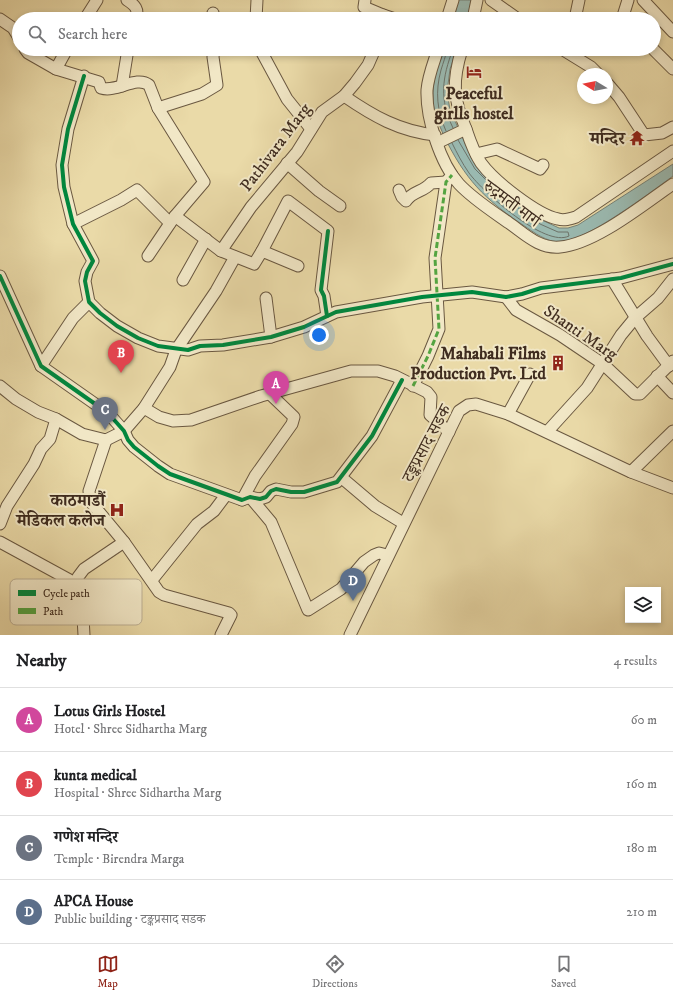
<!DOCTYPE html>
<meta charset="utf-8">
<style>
:root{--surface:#fff;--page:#f6f6f6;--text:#202124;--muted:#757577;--line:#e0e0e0;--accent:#8f2418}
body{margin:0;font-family:"IM FELL DW Pica","Noto Serif Devanagari",serif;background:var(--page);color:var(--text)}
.controls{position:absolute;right:12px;bottom:12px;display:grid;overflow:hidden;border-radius:0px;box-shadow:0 2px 6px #0003}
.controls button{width:36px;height:36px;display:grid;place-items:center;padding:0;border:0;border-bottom:1px solid var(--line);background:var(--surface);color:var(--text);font:20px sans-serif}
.compass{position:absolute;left:577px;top:68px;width:36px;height:36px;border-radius:50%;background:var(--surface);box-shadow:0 2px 6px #0003;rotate:280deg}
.you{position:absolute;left:319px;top:335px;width:14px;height:14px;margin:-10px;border:3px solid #fff;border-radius:50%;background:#1a73e8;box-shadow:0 0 0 6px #1a73e833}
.badge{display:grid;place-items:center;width:26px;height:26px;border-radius:50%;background:var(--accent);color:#fff;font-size:13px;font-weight:700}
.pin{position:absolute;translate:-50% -33px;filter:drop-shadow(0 1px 2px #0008)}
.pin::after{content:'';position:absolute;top:21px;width:14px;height:12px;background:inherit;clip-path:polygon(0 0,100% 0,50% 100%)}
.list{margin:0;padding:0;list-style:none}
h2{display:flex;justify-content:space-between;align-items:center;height:52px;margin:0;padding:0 16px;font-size:17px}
h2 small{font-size:13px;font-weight:400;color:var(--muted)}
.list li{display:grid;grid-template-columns:26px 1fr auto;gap:12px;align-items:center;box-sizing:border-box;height:64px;padding:0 16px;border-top:1px solid var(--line)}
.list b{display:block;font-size:15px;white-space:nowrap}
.list p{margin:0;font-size:13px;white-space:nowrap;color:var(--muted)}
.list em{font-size:13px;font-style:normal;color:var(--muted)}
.icon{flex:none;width:22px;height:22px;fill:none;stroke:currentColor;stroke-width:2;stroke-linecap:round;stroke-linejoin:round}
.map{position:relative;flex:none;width:673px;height:635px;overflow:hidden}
.search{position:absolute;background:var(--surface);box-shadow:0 2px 6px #0003;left:12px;right:12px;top:12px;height:44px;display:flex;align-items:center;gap:10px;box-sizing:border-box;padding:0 14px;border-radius:22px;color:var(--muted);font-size:15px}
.sheet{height:308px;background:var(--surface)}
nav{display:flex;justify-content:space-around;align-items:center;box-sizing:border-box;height:56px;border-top:1px solid var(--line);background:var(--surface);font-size:11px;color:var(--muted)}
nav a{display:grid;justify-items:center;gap:2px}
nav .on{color:var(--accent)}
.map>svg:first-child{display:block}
</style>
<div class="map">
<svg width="673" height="635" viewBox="0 0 673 635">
<rect width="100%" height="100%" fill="#eadaa8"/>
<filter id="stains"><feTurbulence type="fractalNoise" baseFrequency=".005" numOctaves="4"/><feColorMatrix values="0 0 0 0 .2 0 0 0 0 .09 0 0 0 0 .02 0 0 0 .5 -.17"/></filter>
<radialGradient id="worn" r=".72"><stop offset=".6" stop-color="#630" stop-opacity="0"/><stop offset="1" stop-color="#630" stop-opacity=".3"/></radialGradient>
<!-- water -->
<g fill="#9ab9b0" stroke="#768176">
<path d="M458,0H472L467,19H453Z"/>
<path d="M444,49H457L450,69L447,92L450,110L470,154L527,208L542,220L559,228H568L578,225L673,164V176C651,192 586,241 561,242C546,242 535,233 523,225C484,199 465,179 444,136C439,124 433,113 433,99C432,82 438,65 444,49Z"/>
</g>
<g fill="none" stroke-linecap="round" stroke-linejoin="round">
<!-- shore -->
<g stroke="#6c7268" stroke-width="1">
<path d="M453,128C439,99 442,78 453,49"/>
<path d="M446,131C437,111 435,92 441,70C443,63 446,56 447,49"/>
<path d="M452,143C457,153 462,163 469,173C483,192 545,248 569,236L568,232H558L540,224L503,197L475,169L458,140"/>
</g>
<!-- minor casing -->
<g stroke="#6a5841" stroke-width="13">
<g id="minor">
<path d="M127,0C135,5 139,9 136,19"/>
<path d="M365,0L364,7L383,15L382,19"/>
<path d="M491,0L518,19"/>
<path d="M643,0L673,32"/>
<path d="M213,13V19"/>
<path d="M383,15L395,19"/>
<path d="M0,19L13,28L19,38"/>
<path d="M85,19L97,0"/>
<path d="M256,19L257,0"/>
<path d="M447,19L453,0"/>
<path d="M473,19L477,0"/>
<path d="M575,19L579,0"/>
<path d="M624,19L623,16L628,0"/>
<path d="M25,49L28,53L56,69L99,82L101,88C117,93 136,75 149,85L158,108L204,182L175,216L148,256"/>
<path d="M260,49L287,99L311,129"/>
<path d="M438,49C434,62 428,76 427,90C426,118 440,163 459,184C473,199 492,211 509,223C525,234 539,249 560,247C595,244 644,204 673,184"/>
<path d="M653,49L673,69"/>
<path d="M565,51L591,67L598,74"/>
<path d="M56,69L67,49"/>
<path d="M84,76L68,129L62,165L64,187L73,224L93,261L87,272L85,281L89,302L100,313L117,326L138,338L158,346L188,350L200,346L223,345L271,337L304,327L336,312L422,297L472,292L506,297L522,294L541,288L621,278L673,264"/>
<path d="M607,83L619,97L644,135L662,133L673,127"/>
<path d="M122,86L128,49"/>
<path d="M344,96C373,116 399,131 435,135"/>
<path d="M158,108L202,94L217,85L213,57L214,49"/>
<path d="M466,129C470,141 474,153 481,163C494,181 537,215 558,219C564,221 570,219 576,217L673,151"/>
<path d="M437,143L466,129C453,99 452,81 462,49"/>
<path d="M476,154L497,149L540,169L543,165"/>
<path d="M287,163L319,191L340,206"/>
<path d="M399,190L402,197L406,201C412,191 424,192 431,183L446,182"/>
<path d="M175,216L221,251L254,264L262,251L298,266"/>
<path d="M73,224L121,200L137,190L170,223"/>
<path d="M221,251L251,207L297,152L322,112L344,96L355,83L368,65L375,49"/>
<path d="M262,251L288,201L328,231L321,290L324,296L327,316"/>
<path d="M0,276L41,366L108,413L124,431L128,440L134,447L158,466L170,474L242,500L250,497L260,499L266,497L271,491L276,489L291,492H304L337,482L372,436L402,380"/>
<path d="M612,279L647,336L669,366"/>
<path d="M183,280L206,239"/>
<path d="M506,297L516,310L560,335L603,364L635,394H640L673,361"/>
<path d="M266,298L271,337"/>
<path d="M41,366L73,318L89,302"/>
<path d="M657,376L673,393"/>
<path d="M0,386L16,399L38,412L56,419L82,434L106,440"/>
<path d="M413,386L428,356L439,329L435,258L446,182L452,175"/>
<path d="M144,408L159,417L173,421L191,420L261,396L351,371H378L395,376L427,392L431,397L430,415L449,432"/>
<path d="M508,414L530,374"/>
<path d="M547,432L587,388L621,335L635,318L658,298L673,279"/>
<path d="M106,440L89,491L90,501L124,542L159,592L164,595L229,613L231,615L221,635"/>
<path d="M106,440L124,431L144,408L170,367L176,350L216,291L235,257"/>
<path d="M631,472L673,431"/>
<path d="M342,478L375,506L403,523"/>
<path d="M250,497L271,522L308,610L341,589L364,562L374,555L379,553L387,555"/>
<path d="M242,500L255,476L292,424L294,417L270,394"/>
<path d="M0,524L7,506L34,464L41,449L50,439L56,419"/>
<path d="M0,542L77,584"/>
<path d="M152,580L197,524L214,511L226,495"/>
<path d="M84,635L82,599L77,584L78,577L84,569L124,542"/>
<path d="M350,635L459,411L468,405L476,404L508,414L631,472L673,488"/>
</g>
</g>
<!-- minor -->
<use href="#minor" stroke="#f1e7c6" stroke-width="11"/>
<!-- quiet -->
<path stroke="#54a441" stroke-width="3" stroke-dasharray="6 3" stroke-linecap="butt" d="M413,386L428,356L439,329L435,258L446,182L452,175"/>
<!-- cycleway casing -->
<g stroke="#f1e7c6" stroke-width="6">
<g id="cycleway">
<path d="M84,76L68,129L62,165L64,187L73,224L93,261L87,272L85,281L89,302L100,313L117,326L138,338L158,346L188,350L200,346L223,345L271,337L304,327L336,312L422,297L472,292L506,297L522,294L541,288L621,278L673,264"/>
<path d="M0,276L41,366L108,413L124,431L128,440L134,447L158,466L170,474L242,500L250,497L260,499L266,497L271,491L276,489L291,492H304L337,482L372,436L402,380"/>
<path d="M327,316L324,296L321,290L328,231"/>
</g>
</g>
<!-- cycleway -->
<use href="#cycleway" stroke="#00873e" stroke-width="4"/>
</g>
<!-- icons -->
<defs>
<g id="hotel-bare" transform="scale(1.2)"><path d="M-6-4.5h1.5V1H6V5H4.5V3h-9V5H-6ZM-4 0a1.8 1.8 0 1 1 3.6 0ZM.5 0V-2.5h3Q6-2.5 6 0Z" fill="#8f2418" stroke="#f1e7c6" stroke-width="2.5" paint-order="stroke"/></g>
<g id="temple-bare" transform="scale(1.2)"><path d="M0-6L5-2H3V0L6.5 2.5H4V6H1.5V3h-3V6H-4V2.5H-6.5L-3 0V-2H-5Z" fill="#8f2418" stroke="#f1e7c6" stroke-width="2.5" paint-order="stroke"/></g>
<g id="building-bare" transform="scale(1.2)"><path d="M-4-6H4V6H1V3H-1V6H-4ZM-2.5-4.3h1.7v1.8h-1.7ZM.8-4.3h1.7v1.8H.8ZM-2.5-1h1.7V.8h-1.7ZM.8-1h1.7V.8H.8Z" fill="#8f2418" stroke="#f1e7c6" stroke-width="2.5" paint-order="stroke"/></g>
<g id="hospital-bare" transform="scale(1.2)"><path d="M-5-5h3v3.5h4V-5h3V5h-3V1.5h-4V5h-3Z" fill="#8f2418" stroke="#f1e7c6" stroke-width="2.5" paint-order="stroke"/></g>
</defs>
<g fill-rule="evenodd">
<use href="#hotel-bare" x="474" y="72"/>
<use href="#temple-bare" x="637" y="138"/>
<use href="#building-bare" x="558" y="363"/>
<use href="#hospital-bare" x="117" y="510"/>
</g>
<g text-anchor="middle" stroke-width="4" stroke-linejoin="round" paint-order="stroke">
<!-- poi labels -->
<g font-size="17" font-weight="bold" fill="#3f2c1f" stroke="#f1e7c6" text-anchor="end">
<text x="474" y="99" text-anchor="middle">Peaceful<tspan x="474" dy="20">girlls hostel</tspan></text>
<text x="625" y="144">मन्दिर</text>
<text x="546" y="359">Mahabali Films<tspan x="546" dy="20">Production Pvt. Ltd</tspan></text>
<text x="105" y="506">काठमाडौं<tspan x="105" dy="20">मेडिकल कलेज</tspan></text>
</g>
<!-- street labels -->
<g font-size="17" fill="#3f2c1f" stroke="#f1e7c6">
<text transform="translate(275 147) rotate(-53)" y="6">Pathivara Marg</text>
<text transform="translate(512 203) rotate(37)" y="6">रुद्रमती मार्ग</text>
<text transform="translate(581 332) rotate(34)" y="6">Shanti Marg</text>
<text transform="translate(426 443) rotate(-62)" y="6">टङ्कप्रसाद सडक</text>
</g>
</g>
<!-- legend -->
<rect x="10" y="579" width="132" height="46" rx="6" fill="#f1e7c6" stroke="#bcaf94" stroke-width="1"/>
<rect x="18" y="590" width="18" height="6" fill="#00873e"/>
<rect x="18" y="608" width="18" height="6" fill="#54a441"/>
<g font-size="11" fill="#3f2c1f">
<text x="43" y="597">Cycle path</text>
<text x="43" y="615">Path</text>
</g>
<rect width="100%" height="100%" filter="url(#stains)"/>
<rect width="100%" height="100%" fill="url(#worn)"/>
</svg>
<div class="controls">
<button><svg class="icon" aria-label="layers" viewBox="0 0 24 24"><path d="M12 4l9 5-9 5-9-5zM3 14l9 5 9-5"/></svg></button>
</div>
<svg class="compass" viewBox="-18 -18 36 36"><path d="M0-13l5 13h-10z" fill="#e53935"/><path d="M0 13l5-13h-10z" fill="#757577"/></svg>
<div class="you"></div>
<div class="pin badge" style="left:276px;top:404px;background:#d1479c">A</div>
<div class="pin badge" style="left:121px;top:373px;background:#e0444e">B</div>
<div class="pin badge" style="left:105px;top:430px;background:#6b7280">C</div>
<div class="pin badge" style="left:353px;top:601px;background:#5c6f8a">D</div>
<div class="search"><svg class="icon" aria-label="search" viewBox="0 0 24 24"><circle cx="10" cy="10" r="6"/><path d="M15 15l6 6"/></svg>Search here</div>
</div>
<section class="sheet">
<h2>Nearby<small>4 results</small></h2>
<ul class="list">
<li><span class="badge" style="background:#d1479c">A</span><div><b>Lotus Girls Hostel</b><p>Hotel · Shree Sidhartha Marg</p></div><em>60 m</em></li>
<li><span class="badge" style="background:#e0444e">B</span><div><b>kunta medical</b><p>Hospital · Shree Sidhartha Marg</p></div><em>160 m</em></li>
<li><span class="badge" style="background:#6b7280">C</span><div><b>गणेश मन्दिर</b><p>Temple · Birendra Marga</p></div><em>180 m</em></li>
<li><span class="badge" style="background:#5c6f8a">D</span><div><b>APCA House</b><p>Public building · टङ्कप्रसाद सडक</p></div><em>210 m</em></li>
</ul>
</section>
<nav>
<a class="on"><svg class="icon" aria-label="map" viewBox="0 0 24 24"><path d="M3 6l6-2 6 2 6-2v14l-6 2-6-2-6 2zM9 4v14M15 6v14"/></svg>Map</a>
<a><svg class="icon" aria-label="directions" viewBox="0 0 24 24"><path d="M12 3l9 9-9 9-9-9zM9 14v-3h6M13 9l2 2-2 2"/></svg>Directions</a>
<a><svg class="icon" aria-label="saved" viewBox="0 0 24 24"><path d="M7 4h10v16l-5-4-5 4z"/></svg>Saved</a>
</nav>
